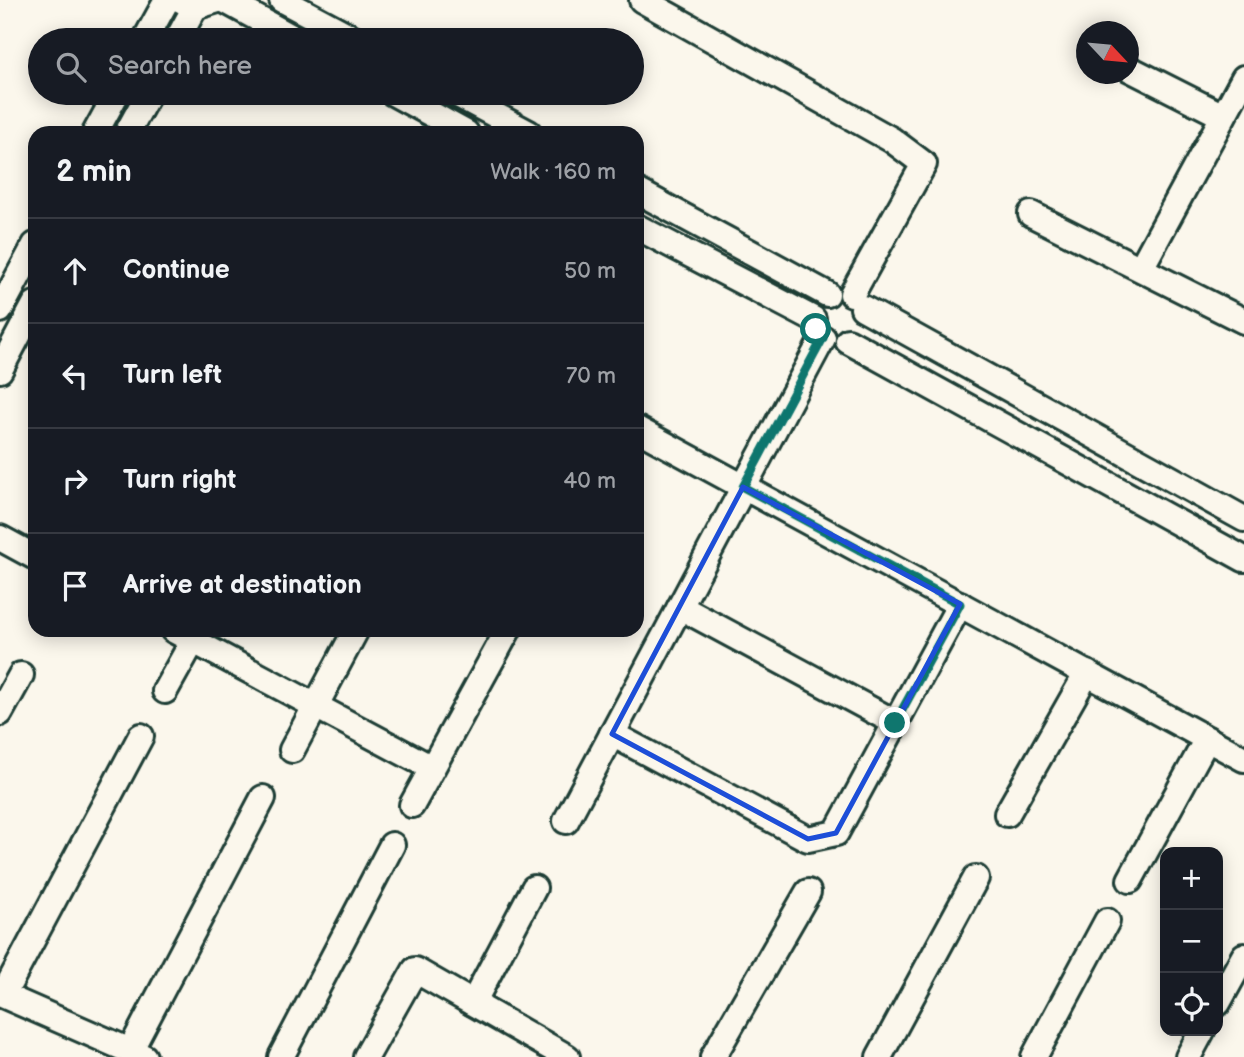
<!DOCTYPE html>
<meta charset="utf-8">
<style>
:root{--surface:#171b24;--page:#242831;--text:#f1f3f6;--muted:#9ea1a6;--line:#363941}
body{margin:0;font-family:"Balsamiq Sans",sans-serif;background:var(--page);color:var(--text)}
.controls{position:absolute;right:21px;bottom:21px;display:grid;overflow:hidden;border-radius:14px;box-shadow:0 4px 18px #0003}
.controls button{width:63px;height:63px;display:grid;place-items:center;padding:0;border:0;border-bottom:2px solid var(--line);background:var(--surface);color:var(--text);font:35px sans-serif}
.compass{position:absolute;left:1076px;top:21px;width:63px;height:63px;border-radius:50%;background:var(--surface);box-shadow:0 4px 18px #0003;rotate:116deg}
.stop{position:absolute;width:21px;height:21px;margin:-16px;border:5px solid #0f766e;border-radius:50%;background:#fff}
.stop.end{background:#0f766e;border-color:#fff;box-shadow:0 2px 7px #0008}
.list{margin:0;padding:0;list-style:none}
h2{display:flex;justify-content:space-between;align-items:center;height:91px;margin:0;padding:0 28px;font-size:30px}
h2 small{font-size:23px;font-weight:400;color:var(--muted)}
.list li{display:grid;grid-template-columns:46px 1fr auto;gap:21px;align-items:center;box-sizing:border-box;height:105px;padding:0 28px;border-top:2px solid var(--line)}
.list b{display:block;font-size:26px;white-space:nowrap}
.list em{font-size:23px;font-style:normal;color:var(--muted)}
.icon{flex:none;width:38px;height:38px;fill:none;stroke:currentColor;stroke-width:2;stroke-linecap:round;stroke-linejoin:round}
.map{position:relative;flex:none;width:1244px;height:1057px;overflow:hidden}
.search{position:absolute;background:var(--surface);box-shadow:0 4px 18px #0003;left:28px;top:28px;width:616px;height:77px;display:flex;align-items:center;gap:18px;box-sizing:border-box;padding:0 24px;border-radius:38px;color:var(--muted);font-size:26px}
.panel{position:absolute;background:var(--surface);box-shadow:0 4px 18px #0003;left:28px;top:126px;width:616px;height:511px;border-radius:21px}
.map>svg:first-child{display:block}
</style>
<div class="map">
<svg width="1244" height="1057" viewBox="0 0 1244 1057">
<rect width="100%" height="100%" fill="#fbf7ec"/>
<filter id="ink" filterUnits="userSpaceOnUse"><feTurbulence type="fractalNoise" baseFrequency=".0143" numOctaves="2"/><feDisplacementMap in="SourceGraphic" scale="14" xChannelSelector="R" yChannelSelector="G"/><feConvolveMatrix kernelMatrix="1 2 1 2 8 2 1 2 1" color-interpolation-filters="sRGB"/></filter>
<g filter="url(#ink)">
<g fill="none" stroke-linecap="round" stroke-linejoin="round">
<!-- street casing -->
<g stroke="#1f3d34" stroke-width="30">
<g id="street">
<path d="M181,0L195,7L218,0"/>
<path d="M224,0L297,40"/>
<path d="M282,0L357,40"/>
<path d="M642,0L892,140L924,164L852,294"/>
<path d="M145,40L167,0"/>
<path d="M177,40L195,7"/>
<path d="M1128,68L1223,116"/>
<path d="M393,93L466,133"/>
<path d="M454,93L529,133"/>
<path d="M95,133L117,93"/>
<path d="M127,133L149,93"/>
<path d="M637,191L827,294"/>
<path d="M1031,214L1244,321"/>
<path d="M637,227L813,319"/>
<path d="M1141,268L1244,78"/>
<path d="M863,308L1244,519"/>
<path d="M0,310L35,245"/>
<path d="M848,341L1244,559"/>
<path d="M0,370L35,304"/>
<path d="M637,429L1244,759"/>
<path d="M0,538L35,557"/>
<path d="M680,607L896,723"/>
<path d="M173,630L432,768"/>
<path d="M165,691L199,630"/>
<path d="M0,713L21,675"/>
<path d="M612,734L808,839L836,833L960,604"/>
<path d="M292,750L356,630"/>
<path d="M412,805L508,630"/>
<path d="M1007,814L1087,673"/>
<path d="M566,821L823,338"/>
<path d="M1130,880L1207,739"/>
<path d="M0,994L144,1057"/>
<path d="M3,995L141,736"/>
<path d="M473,1003L534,888"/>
<path d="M1218,1003L1244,956"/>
<path d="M130,1051L263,798"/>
<path d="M281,1057L392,845"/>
<path d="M366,1057L415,970L567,1057"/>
<path d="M713,1057L808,892"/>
<path d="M879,1057L976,878"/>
<path d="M1034,1057L1107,921"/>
<path d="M1188,1057L1202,1031"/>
</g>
</g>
<!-- street -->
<use href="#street" stroke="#fbf7ec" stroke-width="24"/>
</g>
</g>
<g fill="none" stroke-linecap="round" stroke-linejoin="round" filter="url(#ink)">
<!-- route -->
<path stroke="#0f766e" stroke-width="9" d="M816,329L823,338L743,487L960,604L895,723"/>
</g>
<!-- marked area -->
<path fill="none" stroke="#1d4ed8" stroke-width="5" stroke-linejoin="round" d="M743,487L960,604L836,833L808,839L612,734Z"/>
</svg>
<div class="controls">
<button>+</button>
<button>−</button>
<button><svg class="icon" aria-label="locate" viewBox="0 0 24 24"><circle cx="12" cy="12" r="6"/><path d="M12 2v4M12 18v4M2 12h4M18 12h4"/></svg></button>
</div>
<svg class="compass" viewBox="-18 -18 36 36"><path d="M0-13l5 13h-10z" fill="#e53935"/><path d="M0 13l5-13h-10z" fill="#9ea1a6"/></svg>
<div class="stop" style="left:816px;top:329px"></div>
<div class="stop end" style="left:895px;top:723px"></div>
<div class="search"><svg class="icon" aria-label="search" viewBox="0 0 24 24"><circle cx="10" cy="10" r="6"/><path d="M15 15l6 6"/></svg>Search here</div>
<section class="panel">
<h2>2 min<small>Walk · 160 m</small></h2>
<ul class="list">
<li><svg class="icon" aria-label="ahead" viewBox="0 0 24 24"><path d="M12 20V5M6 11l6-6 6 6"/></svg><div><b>Continue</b></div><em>50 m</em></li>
<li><svg class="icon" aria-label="left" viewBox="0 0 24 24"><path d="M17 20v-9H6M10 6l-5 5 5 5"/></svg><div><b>Turn left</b></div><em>70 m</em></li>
<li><svg class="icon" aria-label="right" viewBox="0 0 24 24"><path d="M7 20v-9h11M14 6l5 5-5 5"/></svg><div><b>Turn right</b></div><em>40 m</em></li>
<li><svg class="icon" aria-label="arrive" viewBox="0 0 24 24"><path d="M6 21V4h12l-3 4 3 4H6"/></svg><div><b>Arrive at destination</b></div></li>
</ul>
</section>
</div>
